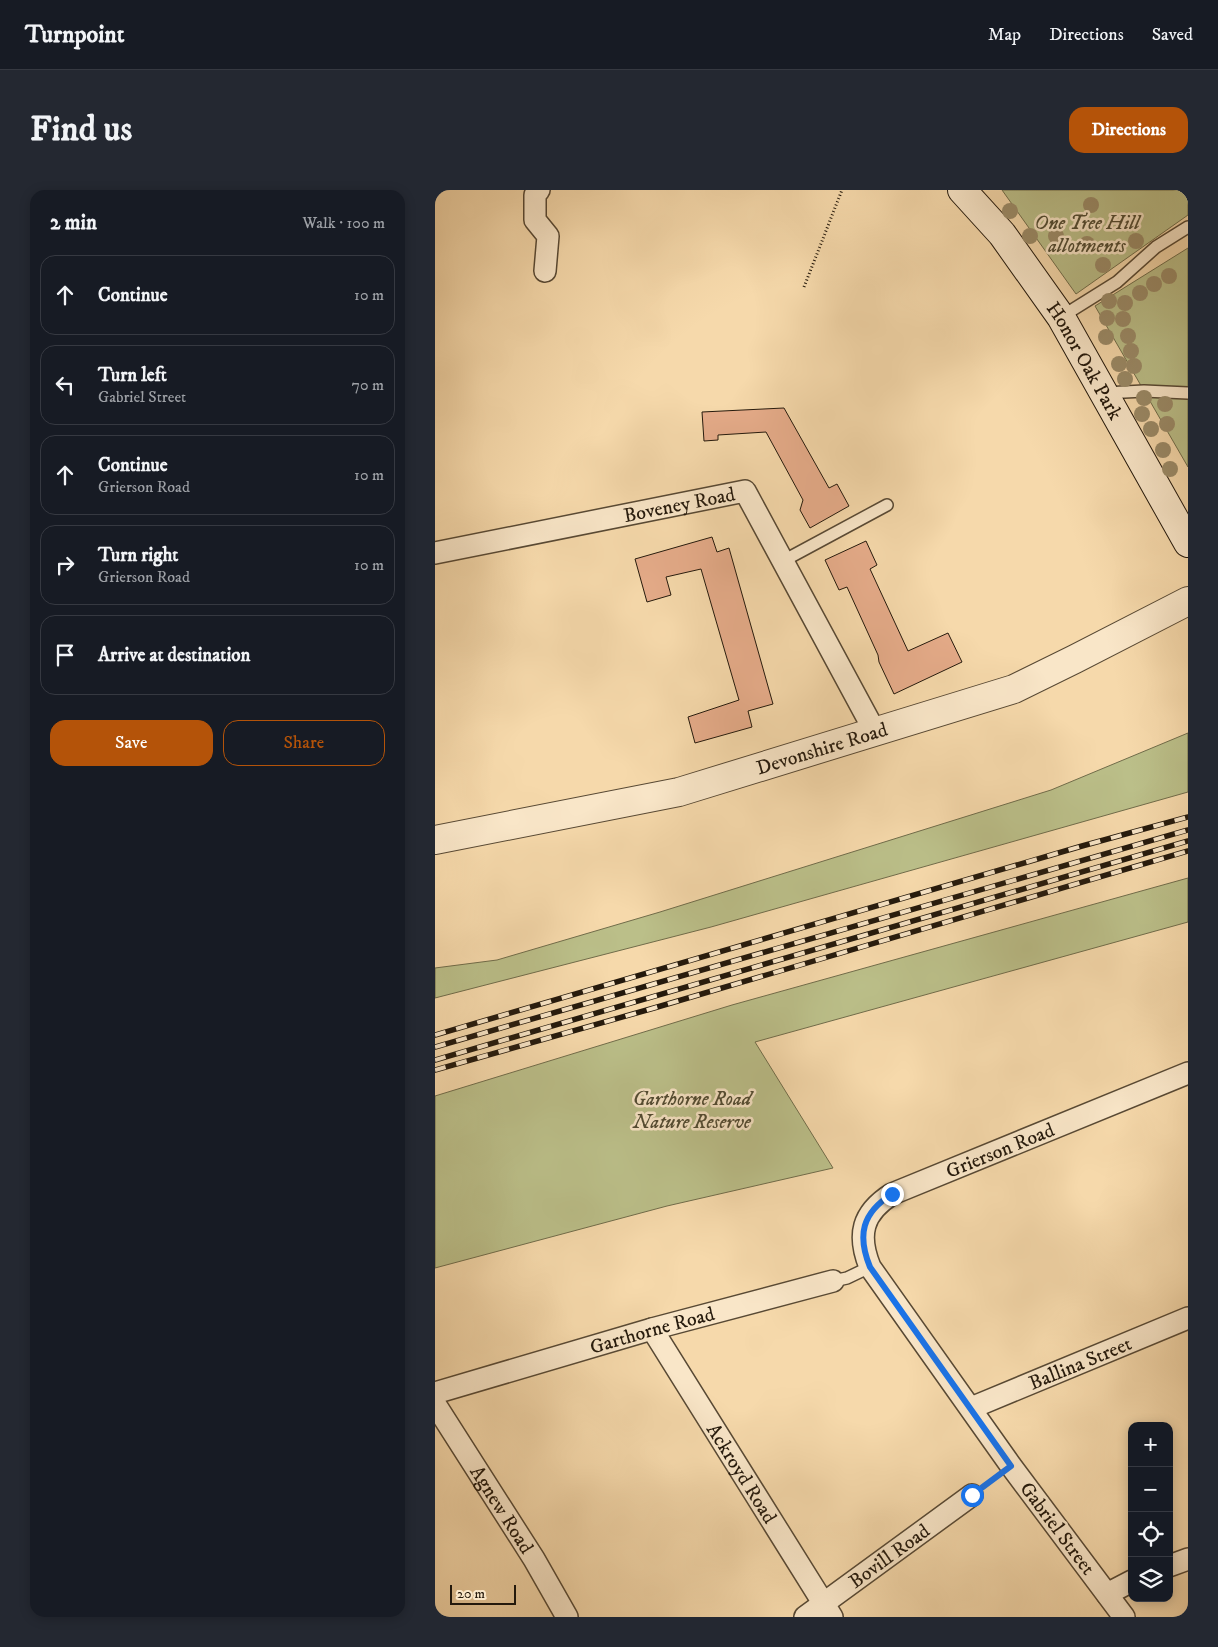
<!DOCTYPE html>
<meta charset="utf-8">
<style>
:root{--surface:#171b24;--page:#242831;--text:#f1f3f6;--muted:#9ea1a6;--line:#363941;--accent:#b45309}
body{margin:0;font-family:"IM FELL DW Pica",serif;background:var(--page);color:var(--text)}
.controls{position:absolute;right:15px;bottom:15px;display:grid;overflow:hidden;border-radius:10px;box-shadow:0 2px 12px #0003}
.controls button{width:45px;height:45px;display:grid;place-items:center;padding:0;border:0;border-bottom:1px solid var(--line);background:var(--surface);color:var(--text);font:25px sans-serif}
.scale{position:absolute;left:15px;bottom:12px;width:66px;box-sizing:border-box;padding-left:5px;border:2px solid #24190c;border-top:0;font-size:14px;line-height:18px;white-space:nowrap;color:#24190c;-webkit-text-stroke:4px #f9e6c8;paint-order:stroke}
.stop{position:absolute;width:15px;height:15px;margin:-11px;border:4px solid #1a73e8;border-radius:50%;background:#fff}
.stop.end{background:#1a73e8;border-color:#fff;box-shadow:0 1px 5px #0008}
.list{margin:0;padding:0;list-style:none}
h2{display:flex;justify-content:space-between;align-items:center;height:65px;margin:0;padding:0 20px;font-size:21px}
h2 small{font-size:16px;font-weight:400;color:var(--muted)}
.list li{display:grid;grid-template-columns:32px 1fr auto;gap:15px;align-items:center;box-sizing:border-box;height:80px;margin:0 10px 10px;padding:0 10px;border:1px solid var(--line);border-radius:15px}
.list b{display:block;font-size:19px;white-space:nowrap}
.list p{margin:0;font-size:16px;white-space:nowrap;color:var(--muted)}
.list em{font-size:16px;font-style:normal;color:var(--muted)}
.actions{display:flex;gap:10px;padding:15px 20px}
.actions a{flex:1;padding:11px 0;border:1px solid var(--accent);border-radius:15px;text-align:center;font-size:18px;color:var(--accent)}
.actions .main{background:var(--accent);color:#fff}
.icon{flex:none;width:28px;height:28px;fill:none;stroke:currentColor;stroke-width:2;stroke-linecap:round;stroke-linejoin:round}
.map{position:relative;flex:none;width:753px;height:1427px;overflow:hidden;border-radius:15px}
header{display:flex;align-items:center;gap:30px;box-sizing:border-box;height:70px;padding:0 25px;background:var(--surface);border-bottom:1px solid var(--line)}
header strong{font-size:24px}
nav{display:flex;gap:28px;margin-inline-start:auto;font-size:18px}
.intro{display:flex;align-items:center;justify-content:space-between;box-sizing:border-box;height:120px;padding:0 30px}
h1{margin:0;font-size:35px}
.button{padding:12px 22px;border-radius:15px;background:var(--accent);color:#fff;font-size:18px;font-weight:700}
main{display:flex;gap:30px;padding:0 30px}
aside{flex:1;background:var(--surface);border-radius:15px;box-shadow:0 2px 12px #0003}
.map>svg:first-child{display:block}
</style>
<header>
<strong>Turnpoint</strong>
<nav><a>Map</a><a>Directions</a><a>Saved</a></nav>
</header>
<div class="intro"><h1>Find us</h1><a class="button">Directions</a></div>
<main>
<aside>
<h2>2 min<small>Walk · 100 m</small></h2>
<ul class="list">
<li><svg class="icon" aria-label="ahead" viewBox="0 0 24 24"><path d="M12 20V5M6 11l6-6 6 6"/></svg><div><b>Continue</b></div><em>10 m</em></li>
<li><svg class="icon" aria-label="left" viewBox="0 0 24 24"><path d="M17 20v-9H6M10 6l-5 5 5 5"/></svg><div><b>Turn left</b><p>Gabriel Street</p></div><em>70 m</em></li>
<li><svg class="icon" aria-label="ahead" viewBox="0 0 24 24"><path d="M12 20V5M6 11l6-6 6 6"/></svg><div><b>Continue</b><p>Grierson Road</p></div><em>10 m</em></li>
<li><svg class="icon" aria-label="right" viewBox="0 0 24 24"><path d="M7 20v-9h11M14 6l5 5-5 5"/></svg><div><b>Turn right</b><p>Grierson Road</p></div><em>10 m</em></li>
<li><svg class="icon" aria-label="arrive" viewBox="0 0 24 24"><path d="M6 21V4h12l-3 4 3 4H6"/></svg><div><b>Arrive at destination</b></div></li>
</ul>
<div class="actions"><a class="main">Save</a><a>Share</a></div>
</aside>
<div class="map">
<svg width="753" height="1427" viewBox="0 0 753 1427">
<rect width="100%" height="100%" fill="#f6d9ab"/>
<filter id="stains"><feTurbulence type="fractalNoise" baseFrequency=".004" numOctaves="4"/><feColorMatrix values="0 0 0 0 .2 0 0 0 0 .09 0 0 0 0 .02 0 0 0 .5 -.17"/></filter>
<radialGradient id="worn" r=".72"><stop offset=".6" stop-color="#630" stop-opacity="0"/><stop offset="1" stop-color="#630" stop-opacity=".3"/></radialGradient>
<!-- green -->
<g fill="#bbbf89" stroke="#706c4a">
<path d="M567,0H753V25L641,104Z"/>
<path d="M753,58V277L660,116Z"/>
<path d="M753,543V602L276,737L0,808V778L62,770L225,722L616,600Z"/>
<path d="M753,688V732L320,852L398,978L232,1016L0,1078V906L297,815Z"/>
</g>
<!-- building -->
<g fill="#e6ac8a" stroke="#24190c">
<path d="M349,218L394,298L402,294L414,316L375,338L365,320L368,310L331,242L283,245V250L269,251L267,222Z"/>
<path d="M277,347L282,362L294,358L338,514L313,521L317,537L260,553L253,527L304,510L266,379L231,387L236,405L212,412L200,369Z"/>
<path d="M431,351L442,375L435,379L473,461L513,443L527,472L459,504L444,472L443,465L412,397L404,400L390,370Z"/>
</g>
<g fill="none" stroke-linecap="round" stroke-linejoin="round">
<!-- service casing -->
<g stroke="#584934" stroke-width="14">
<g id="service">
<path d="M626,127L682,92L721,57L753,37"/>
<path d="M670,203L709,201L753,203"/>
<path d="M348,371L452,315"/>
<path d="M398,1091L412,1088L435,1077"/>
</g>
</g>
<!-- minor casing -->
<g stroke="#584934" stroke-width="24">
<g id="minor">
<path d="M104,0L100,5V30L113,46L110,81"/>
<path id="s1" d="M0,363L310,301L439,540"/>
<path id="s2" d="M217,1139L397,1427"/>
<path id="s3" d="M0,1203L217,1139L398,1091"/>
<path id="s4" d="M0,1214L99,1369L132,1427"/>
<path id="s5" d="M536,1218L753,1128"/>
<path d="M734,1376L753,1369"/>
<path d="M672,1404L697,1391"/>
<path id="s6" d="M370,1427L537,1305"/>
<path id="s7" d="M689,1427L576,1276L435,1077C422,1045 427,1023 457,1004L753,883"/>
</g>
</g>
<!-- tertiary casing -->
<g stroke="#584934" stroke-width="30">
<g id="tertiary">
<path id="s8" d="M0,650L244,602L579,499L640,469L753,411"/>
</g>
</g>
<!-- secondary casing -->
<g stroke="#24190c" stroke-width="30">
<g id="secondary">
<path id="s9" d="M527,0L567,44L626,127L753,353"/>
</g>
</g>
<!-- path -->
<path stroke="#24190c" stroke-width="3" stroke-dasharray="1 2.5" stroke-linecap="butt" d="M369,97L407,0"/>
<!-- service -->
<use href="#service" stroke="#f9e6c8" stroke-width="11"/>
<!-- minor -->
<use href="#minor" stroke="#f9e6c8" stroke-width="21"/>
<!-- tertiary -->
<use href="#tertiary" stroke="#f9e6c8" stroke-width="28"/>
<!-- secondary -->
<use href="#secondary" stroke="#f9e6c8" stroke-width="28"/>
<!-- rail casing -->
<g stroke="#24190c" stroke-width="5.5">
<g id="rail">
<path d="M0,845L647,656L753,627"/>
<path d="M0,857L753,640"/>
<path d="M0,870L753,651"/>
<path d="M0,880L219,818L753,661"/>
</g>
</g>
<!-- rail -->
<use href="#rail" stroke="#f9e6c8" stroke-width="4" stroke-dasharray="11" stroke-linecap="butt"/>
</g>
<!-- trees -->
<g fill="#9b8b68">
<circle cx="656" cy="15" r="8"/>
<circle cx="575" cy="21" r="8"/>
<circle cx="595" cy="46" r="8"/>
<circle cx="621" cy="46" r="8"/>
<circle cx="701" cy="51" r="8"/>
<circle cx="652" cy="54" r="8"/>
<circle cx="668" cy="75" r="8"/>
<circle cx="734" cy="86" r="8"/>
<circle cx="719" cy="94" r="8"/>
<circle cx="705" cy="103" r="8"/>
<circle cx="674" cy="111" r="8"/>
<circle cx="690" cy="113" r="8"/>
<circle cx="672" cy="128" r="8"/>
<circle cx="688" cy="129" r="8"/>
<circle cx="693" cy="146" r="8"/>
<circle cx="671" cy="147" r="8"/>
<circle cx="696" cy="161" r="8"/>
<circle cx="684" cy="174" r="8"/>
<circle cx="699" cy="176" r="8"/>
<circle cx="690" cy="189" r="8"/>
<circle cx="709" cy="208" r="8"/>
<circle cx="730" cy="214" r="8"/>
<circle cx="707" cy="224" r="8"/>
<circle cx="732" cy="234" r="8"/>
<circle cx="716" cy="239" r="8"/>
<circle cx="728" cy="260" r="8"/>
<circle cx="735" cy="279" r="8"/>
</g>
<g fill="none" stroke-linecap="round" stroke-linejoin="round">
<!-- route -->
<path stroke="#1a73e8" stroke-width="6" d="M457,1004C427,1023 422,1045 435,1077L576,1276L537,1305"/>
</g>
<g text-anchor="middle" stroke-width="5" stroke-linejoin="round" paint-order="stroke">
<!-- park labels -->
<g font-size="20" font-style="italic" fill="#514b32" stroke="#f9e6c8">
<text x="652" y="39">One Tree Hill<tspan x="652" dy="23">allotments</tspan></text>
<text x="257" y="915">Garthorne Road<tspan x="257" dy="23">Nature Reserve</tspan></text>
</g>
<!-- street labels -->
<g font-size="20" fill="#24190c" stroke="#f9e6c8">
<text dy="7" stroke="none"><textPath href="#s9" startOffset="211">Honor Oak Park</textPath></text>
<text dy="7" stroke="none"><textPath href="#s1" startOffset="249">Boveney Road</textPath></text>
<text dy="7" stroke="none"><textPath href="#s8" startOffset="398">Devonshire Road</textPath></text>
<text dy="7" stroke="none"><textPath href="#s7" startOffset="634">Grierson Road</textPath></text>
<text dy="7" stroke="none"><textPath href="#s3" startOffset="226">Garthorne Road</textPath></text>
<text dy="7" stroke="none"><textPath href="#s5" startOffset="118">Ballina Street</textPath></text>
<text dy="7" stroke="none"><textPath href="#s2" startOffset="170">Ackroyd Road</textPath></text>
<text dy="7" stroke="none"><textPath href="#s4" startOffset="125">Agnew Road</textPath></text>
<text transform="translate(623 1338) rotate(53)" y="7">Gabriel Street</text>
<text dy="7" stroke="none"><textPath href="#s6" startOffset="104">Bovill Road</textPath></text>
</g>
</g>
<rect width="100%" height="100%" filter="url(#stains)"/>
<rect width="100%" height="100%" fill="url(#worn)"/>
</svg>
<div class="controls">
<button>+</button>
<button>−</button>
<button><svg class="icon" aria-label="locate" viewBox="0 0 24 24"><circle cx="12" cy="12" r="6"/><path d="M12 2v4M12 18v4M2 12h4M18 12h4"/></svg></button>
<button><svg class="icon" aria-label="layers" viewBox="0 0 24 24"><path d="M12 4l9 5-9 5-9-5zM3 14l9 5 9-5"/></svg></button>
</div>
<div class="scale">20 m</div>
<div class="stop" style="left:537px;top:1305px"></div>
<div class="stop end" style="left:457px;top:1004px"></div>
</div>
</main>
